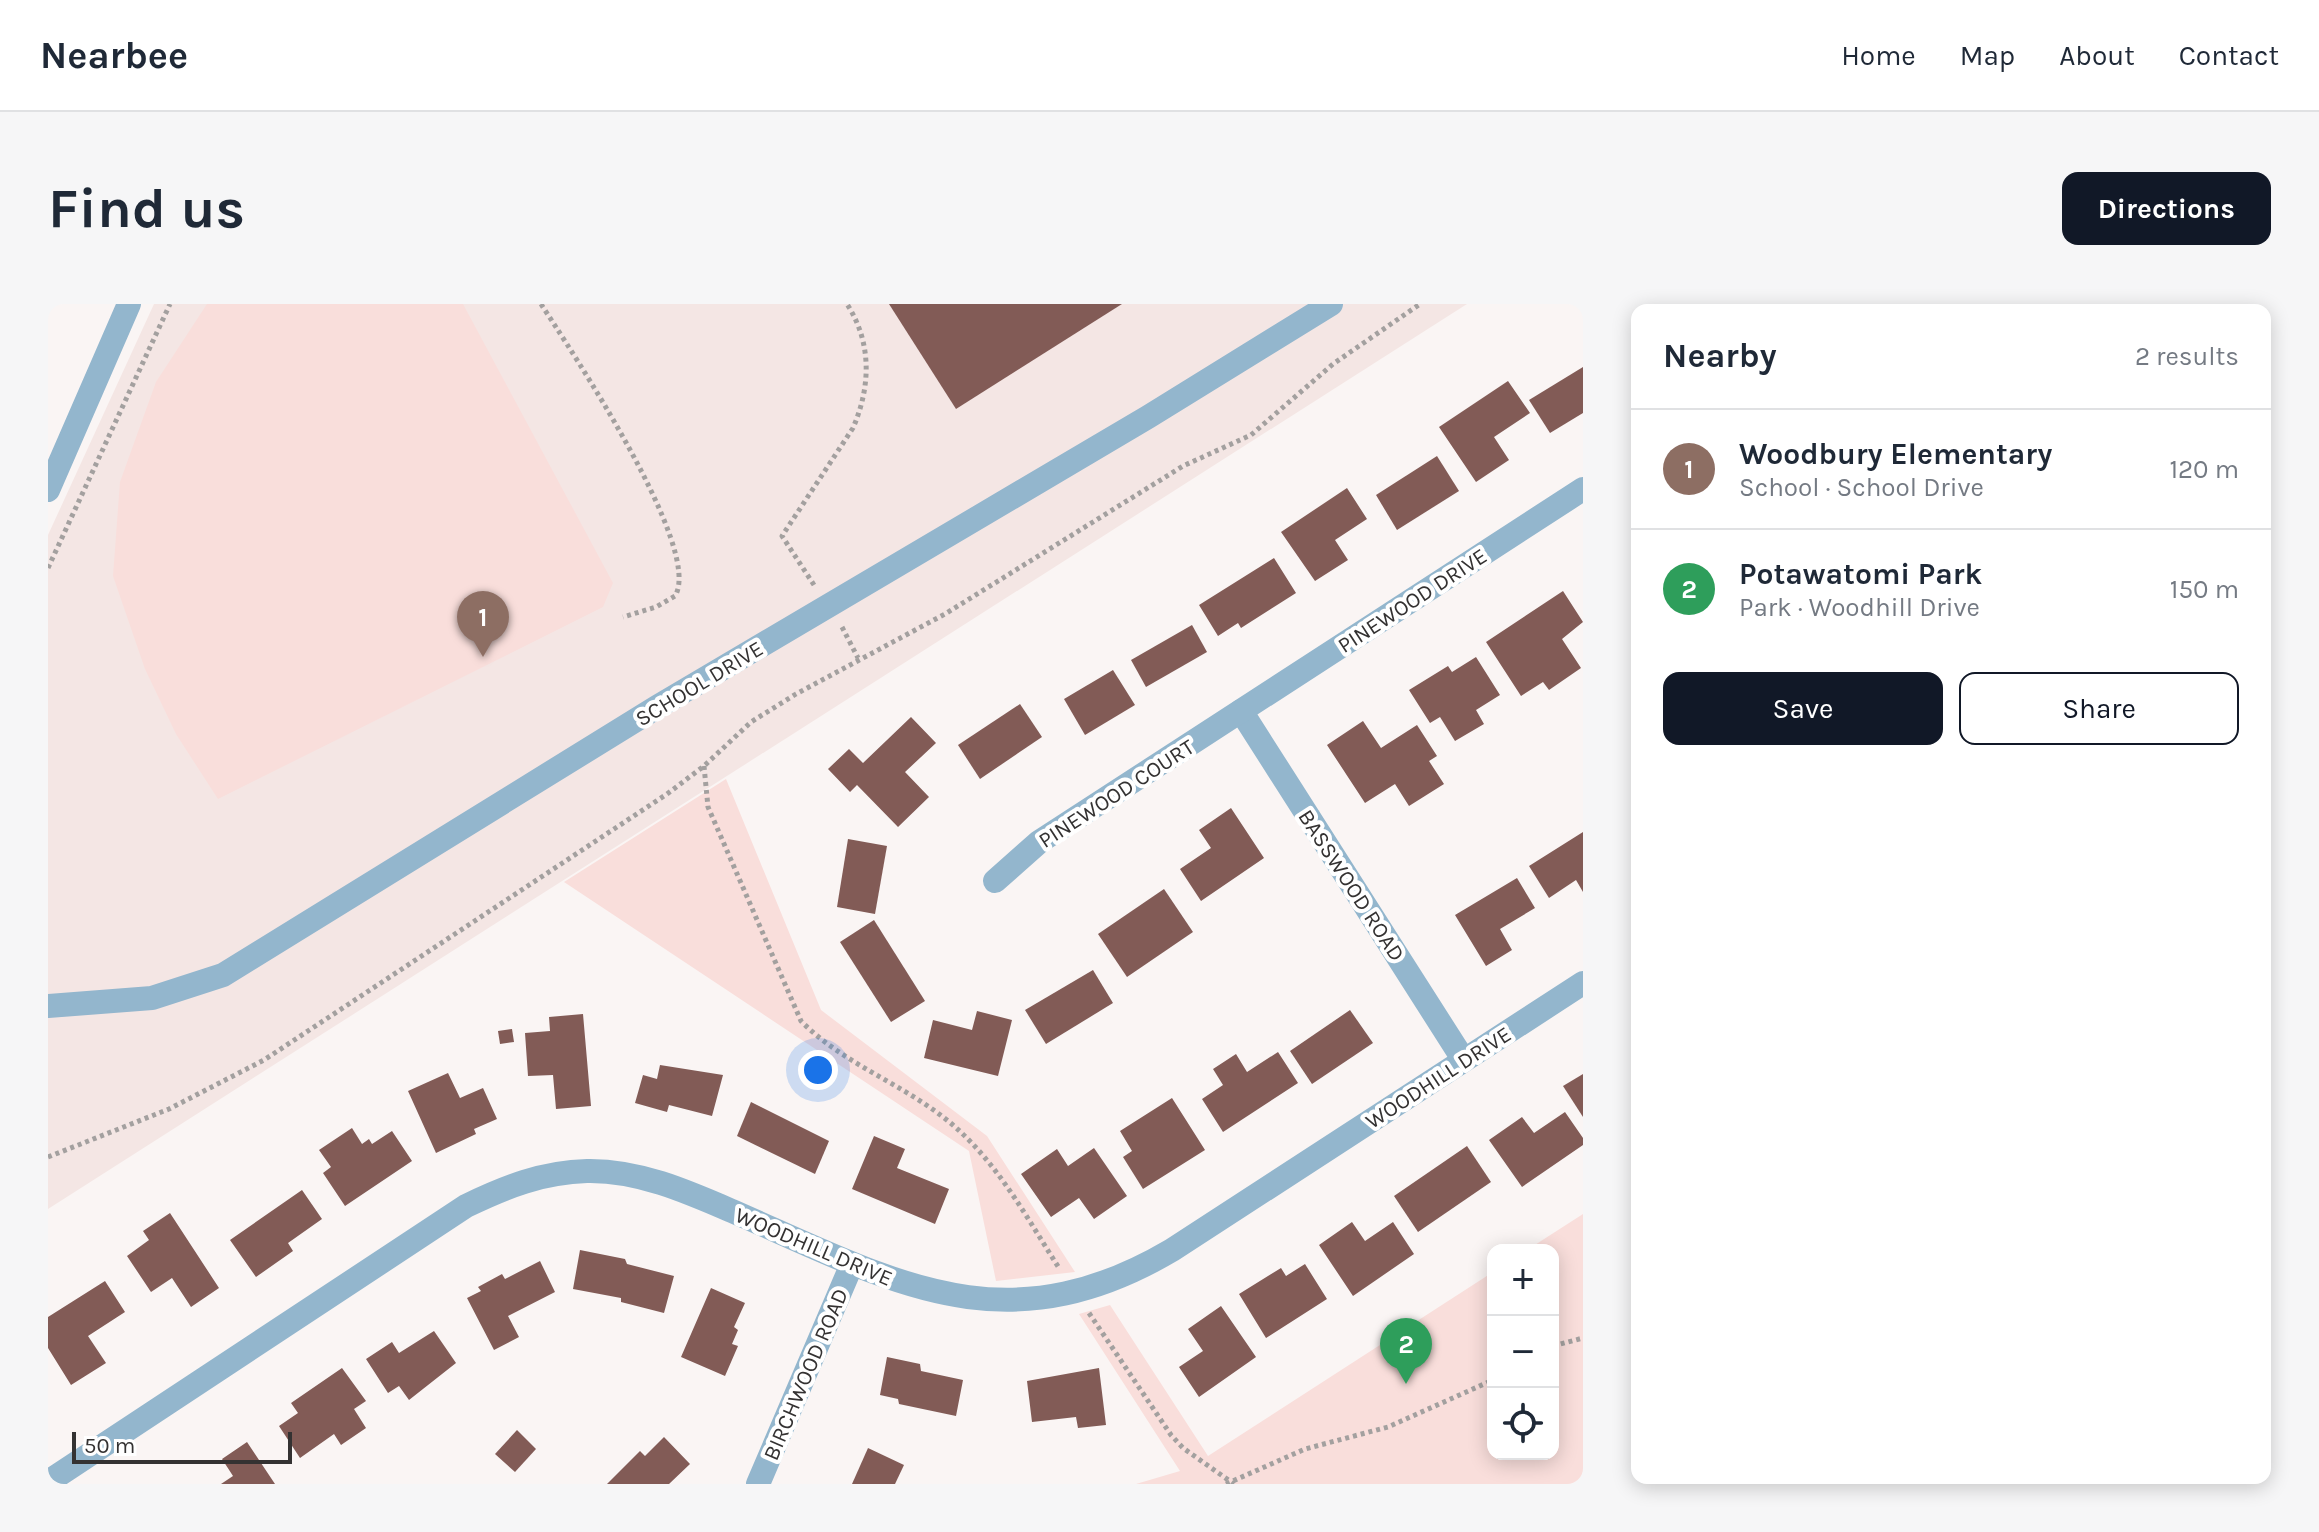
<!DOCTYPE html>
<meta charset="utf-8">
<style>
:root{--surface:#fff;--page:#f6f6f7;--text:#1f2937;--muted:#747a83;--line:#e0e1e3;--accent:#111827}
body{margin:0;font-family:Karla,sans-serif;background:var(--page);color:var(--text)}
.controls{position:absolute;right:24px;bottom:24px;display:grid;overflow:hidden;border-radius:16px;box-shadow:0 4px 20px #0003}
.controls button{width:72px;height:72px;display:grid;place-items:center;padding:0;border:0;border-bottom:2px solid var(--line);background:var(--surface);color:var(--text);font:40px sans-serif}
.scale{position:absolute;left:24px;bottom:20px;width:220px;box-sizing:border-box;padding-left:8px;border:4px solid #343232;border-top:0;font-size:22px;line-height:28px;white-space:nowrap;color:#343232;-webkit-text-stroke:6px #fff;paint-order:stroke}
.you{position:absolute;left:770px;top:766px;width:28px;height:28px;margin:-20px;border:6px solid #fff;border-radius:50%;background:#1a73e8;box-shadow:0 0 0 12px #1a73e833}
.badge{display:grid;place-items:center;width:52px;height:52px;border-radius:50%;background:var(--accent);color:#fff;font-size:26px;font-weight:700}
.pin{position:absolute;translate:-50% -66px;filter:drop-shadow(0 2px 4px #0008)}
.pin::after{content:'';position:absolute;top:42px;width:28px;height:24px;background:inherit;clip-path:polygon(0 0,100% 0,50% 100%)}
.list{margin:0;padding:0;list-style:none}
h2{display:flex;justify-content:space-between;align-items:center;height:104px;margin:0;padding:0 32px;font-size:34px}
h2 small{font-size:26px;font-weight:400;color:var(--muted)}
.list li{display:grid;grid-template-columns:52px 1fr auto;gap:24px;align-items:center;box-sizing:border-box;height:120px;padding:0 32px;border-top:2px solid var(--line)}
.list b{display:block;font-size:30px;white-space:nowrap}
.list p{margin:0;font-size:26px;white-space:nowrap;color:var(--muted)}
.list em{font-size:26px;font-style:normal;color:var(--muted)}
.actions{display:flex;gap:16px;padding:24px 32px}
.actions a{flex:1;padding:18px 0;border:2px solid var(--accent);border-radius:16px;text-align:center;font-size:28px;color:var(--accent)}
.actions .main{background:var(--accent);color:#fff}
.icon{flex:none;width:44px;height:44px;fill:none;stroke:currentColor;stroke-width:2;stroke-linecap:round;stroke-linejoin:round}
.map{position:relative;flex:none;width:1535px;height:1180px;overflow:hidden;border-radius:16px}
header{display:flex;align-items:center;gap:48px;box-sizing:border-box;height:112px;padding:0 40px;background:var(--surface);border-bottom:2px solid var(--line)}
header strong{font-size:38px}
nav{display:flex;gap:44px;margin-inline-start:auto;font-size:28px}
.intro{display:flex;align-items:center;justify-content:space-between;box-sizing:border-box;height:192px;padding:0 48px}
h1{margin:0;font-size:56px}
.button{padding:20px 36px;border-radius:16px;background:var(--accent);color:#fff;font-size:28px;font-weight:700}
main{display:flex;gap:48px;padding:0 48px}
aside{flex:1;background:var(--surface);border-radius:16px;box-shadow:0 4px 20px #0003}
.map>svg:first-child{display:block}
</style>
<header>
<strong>Nearbee</strong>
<nav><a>Home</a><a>Map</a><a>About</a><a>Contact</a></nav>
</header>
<div class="intro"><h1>Find us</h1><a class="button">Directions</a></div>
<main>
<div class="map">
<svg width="1535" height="1180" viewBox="0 0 1535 1180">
<rect width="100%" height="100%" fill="#faf5f4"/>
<!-- built -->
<path fill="#f4e6e4" d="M106,0H1419L0,905V231Z"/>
<!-- green -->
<g fill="#f9dedb">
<path d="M159,0H415L565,279L555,303L170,495L128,430L97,365L65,272L72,178L108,78Z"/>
<path d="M678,475L773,706L939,832L1027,968L948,977L921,847L516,578Z"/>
<path d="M1535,910V1180H1088L1132,1167L1031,1010L1062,1001L1160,1152L1445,968V1150H1505V946H1479Z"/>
</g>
<!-- building -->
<g fill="#825b56">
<path d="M841,0H1074L908,105Z"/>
<path d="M1535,63V109L1502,129L1481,96Z"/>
<path d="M1460,77L1482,109L1446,133L1461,156L1428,178L1391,123Z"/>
<path d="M1389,152L1411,187L1349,226L1328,191Z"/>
<path d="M1299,184L1319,215L1287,236L1300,256L1267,277L1233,228Z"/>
<path d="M1226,254L1248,289L1193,324L1190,319L1170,332L1151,301Z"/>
<path d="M1515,287L1535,318L1514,335L1533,364L1501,386L1495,378L1473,392L1438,338Z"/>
<path d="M1144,321L1159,348L1098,383L1083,356Z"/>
<path d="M1428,353L1452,391L1428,406L1436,420L1407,437L1392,413L1382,419L1361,386L1400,362L1404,368Z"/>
<path d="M1065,366L1087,401L1037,431L1016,395Z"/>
<path d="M972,400L994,433L932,475L910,441Z"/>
<path d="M863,413L888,439L857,468L881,493L850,523L809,481L802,488L780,465L801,445L815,459Z"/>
<path d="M1315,417L1333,444L1369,421L1389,452L1381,457L1396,480L1361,502L1347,480L1317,499L1279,441Z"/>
<path d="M1183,504L1216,554L1153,597L1132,565L1163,544L1151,526Z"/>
<path d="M1535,528V588L1528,576L1501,594L1481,562Z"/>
<path d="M800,535L839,542L827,610L789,603Z"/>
<path d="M1469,574L1487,604L1452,625L1464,646L1438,662L1407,611Z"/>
<path d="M1116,585L1145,628L1079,673L1050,630Z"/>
<path d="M826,616L877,697L843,718L792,638Z"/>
<path d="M1045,666L1065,699L998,740L977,706Z"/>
<path d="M1302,706L1325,739L1264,780L1242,747Z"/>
<path d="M929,707L964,716L950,772L876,754L885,716L924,726Z"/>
<path d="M535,710L543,802L508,805L505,771L480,772L477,729L502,727L501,713Z"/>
<path d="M464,725L466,738L452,740L450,727Z"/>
<path d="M1230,748L1250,779L1175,828L1154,795L1175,781L1165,765L1188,750L1199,768Z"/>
<path d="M612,761L675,771L664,812L621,801L619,808L587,799L595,771L609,775Z"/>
<path d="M400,769L412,794L435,784L449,815L426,825L428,830L388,849L360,787Z"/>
<path d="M1535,770V813L1515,782Z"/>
<path d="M1124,794L1157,846L1095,885L1075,853L1084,847L1072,827Z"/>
<path d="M703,798L781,837L767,870L689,832Z"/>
<path d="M1517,808L1535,834V841L1474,883L1441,836L1474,813L1486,829Z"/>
<path d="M304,824L314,840L321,835L324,840L344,827L364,857L297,902L275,869L283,863L271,846Z"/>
<path d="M826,832L857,845L849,864L901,885L887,920L804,885Z"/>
<path d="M1419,842L1443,878L1370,928L1346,892Z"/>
<path d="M1046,844L1079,892L1046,915L1031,894L1003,913L973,870L1009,845L1020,862Z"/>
<path d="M254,886L274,915L240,939L245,947L208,973L182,936Z"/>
<path d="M122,909L171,984L143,1003L124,974L103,988L79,952L101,936L95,927Z"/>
<path d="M1304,918L1317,937L1345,918L1366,950L1305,992L1271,941Z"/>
<path d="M532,946L577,955L579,960L626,972L616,1009L573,998V994L525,985Z"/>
<path d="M492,957L507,988L460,1012L471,1033L446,1046L419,994L433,987L430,983L454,970L457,975Z"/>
<path d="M1257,960L1279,995L1218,1034L1191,990L1233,964L1238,972Z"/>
<path d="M57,977L77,1008L40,1032L58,1059L23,1081L0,1044V1013Z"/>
<path d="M663,984L697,999L686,1023L690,1026L684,1040L690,1042L677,1072L633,1053Z"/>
<path d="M1173,1002L1208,1053L1151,1093L1131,1063L1155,1047L1140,1025Z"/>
<path d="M386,1027L408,1059L361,1096L351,1082L340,1089L318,1055L344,1038L351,1049Z"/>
<path d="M839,1053L872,1060L873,1067L915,1076L908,1112L851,1100L850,1095L832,1091Z"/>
<path d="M294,1064L318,1097L306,1105L318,1124L293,1141L286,1130L252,1154L231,1122L250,1109L243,1099Z"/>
<path d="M1051,1064L1058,1121L1030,1124L1028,1113L984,1118L979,1077Z"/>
<path d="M469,1126L488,1145L467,1168L447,1150Z"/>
<path d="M616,1133L642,1160L621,1180H559L592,1147L597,1152Z"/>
<path d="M199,1138L227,1180H173L185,1172L174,1155Z"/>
<path d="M820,1144L856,1161L847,1180H804Z"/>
</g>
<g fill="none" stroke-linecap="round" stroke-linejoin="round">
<!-- path -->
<g stroke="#a3a09f" stroke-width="5" stroke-dasharray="4 4" stroke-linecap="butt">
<path d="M493,0C522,45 656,245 627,292L608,303L575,313"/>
<path d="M0,264L122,0"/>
<path d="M766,281L734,232L805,124C823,82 824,39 799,0"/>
<path d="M794,323L810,354"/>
<path d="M656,462L660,503L753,717C793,758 850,778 895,813C946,852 977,911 1011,964"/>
<path d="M0,853L121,805L216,756L619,490L656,462L703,418L748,390L897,310L1135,162L1203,131L1285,60L1372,0"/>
<path d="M1041,1009L1123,1131L1135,1144L1186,1180"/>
<path d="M1505,1042L1535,1034"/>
<path d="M1178,1180L1257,1145L1340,1123L1445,1076"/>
</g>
<!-- minor -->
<g stroke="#93b6cd" stroke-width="24">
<path d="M0,186L81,0"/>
<path d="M1193,407L1415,755"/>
<path d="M947,577L991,538L1535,185"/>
<path d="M0,702L104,694L175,671L609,403L1100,113L1283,0"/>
<path d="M0,1178L418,902C457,883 495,868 539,867C590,866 638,887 684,907C844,977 956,1045 1124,946L1535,679"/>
<path d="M710,1180L804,960"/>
</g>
</g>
<g text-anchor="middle" stroke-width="8" stroke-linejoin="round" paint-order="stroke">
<!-- street labels -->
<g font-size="22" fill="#343232" stroke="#fff">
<text transform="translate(1364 296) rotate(-33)" y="8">PINEWOOD DRIVE</text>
<text transform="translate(651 379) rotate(-31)" y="8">SCHOOL DRIVE</text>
<text transform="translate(1068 489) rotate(-33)" y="8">PINEWOOD COURT</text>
<text transform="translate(1304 581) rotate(57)" y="8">BASSWOOD ROAD</text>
<text transform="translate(1390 773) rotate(-33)" y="8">WOODHILL DRIVE</text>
<text transform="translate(766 942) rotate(23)" y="8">WOODHILL DRIVE</text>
<text transform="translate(757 1070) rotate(-67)" y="8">BIRCHWOOD ROAD</text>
</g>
</g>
</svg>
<div class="controls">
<button>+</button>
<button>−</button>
<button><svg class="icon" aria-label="locate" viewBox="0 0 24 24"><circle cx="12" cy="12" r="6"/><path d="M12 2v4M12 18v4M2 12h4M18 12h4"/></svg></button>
</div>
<div class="scale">50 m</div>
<div class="you"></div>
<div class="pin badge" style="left:435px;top:353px;background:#8d6e63">1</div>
<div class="pin badge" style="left:1358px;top:1080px;background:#2e9e5b">2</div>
</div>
<aside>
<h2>Nearby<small>2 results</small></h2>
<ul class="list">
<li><span class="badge" style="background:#8d6e63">1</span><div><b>Woodbury Elementary</b><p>School · School Drive</p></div><em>120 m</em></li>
<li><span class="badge" style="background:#2e9e5b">2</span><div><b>Potawatomi Park</b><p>Park · Woodhill Drive</p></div><em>150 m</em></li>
</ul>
<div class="actions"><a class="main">Save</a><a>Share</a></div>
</aside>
</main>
